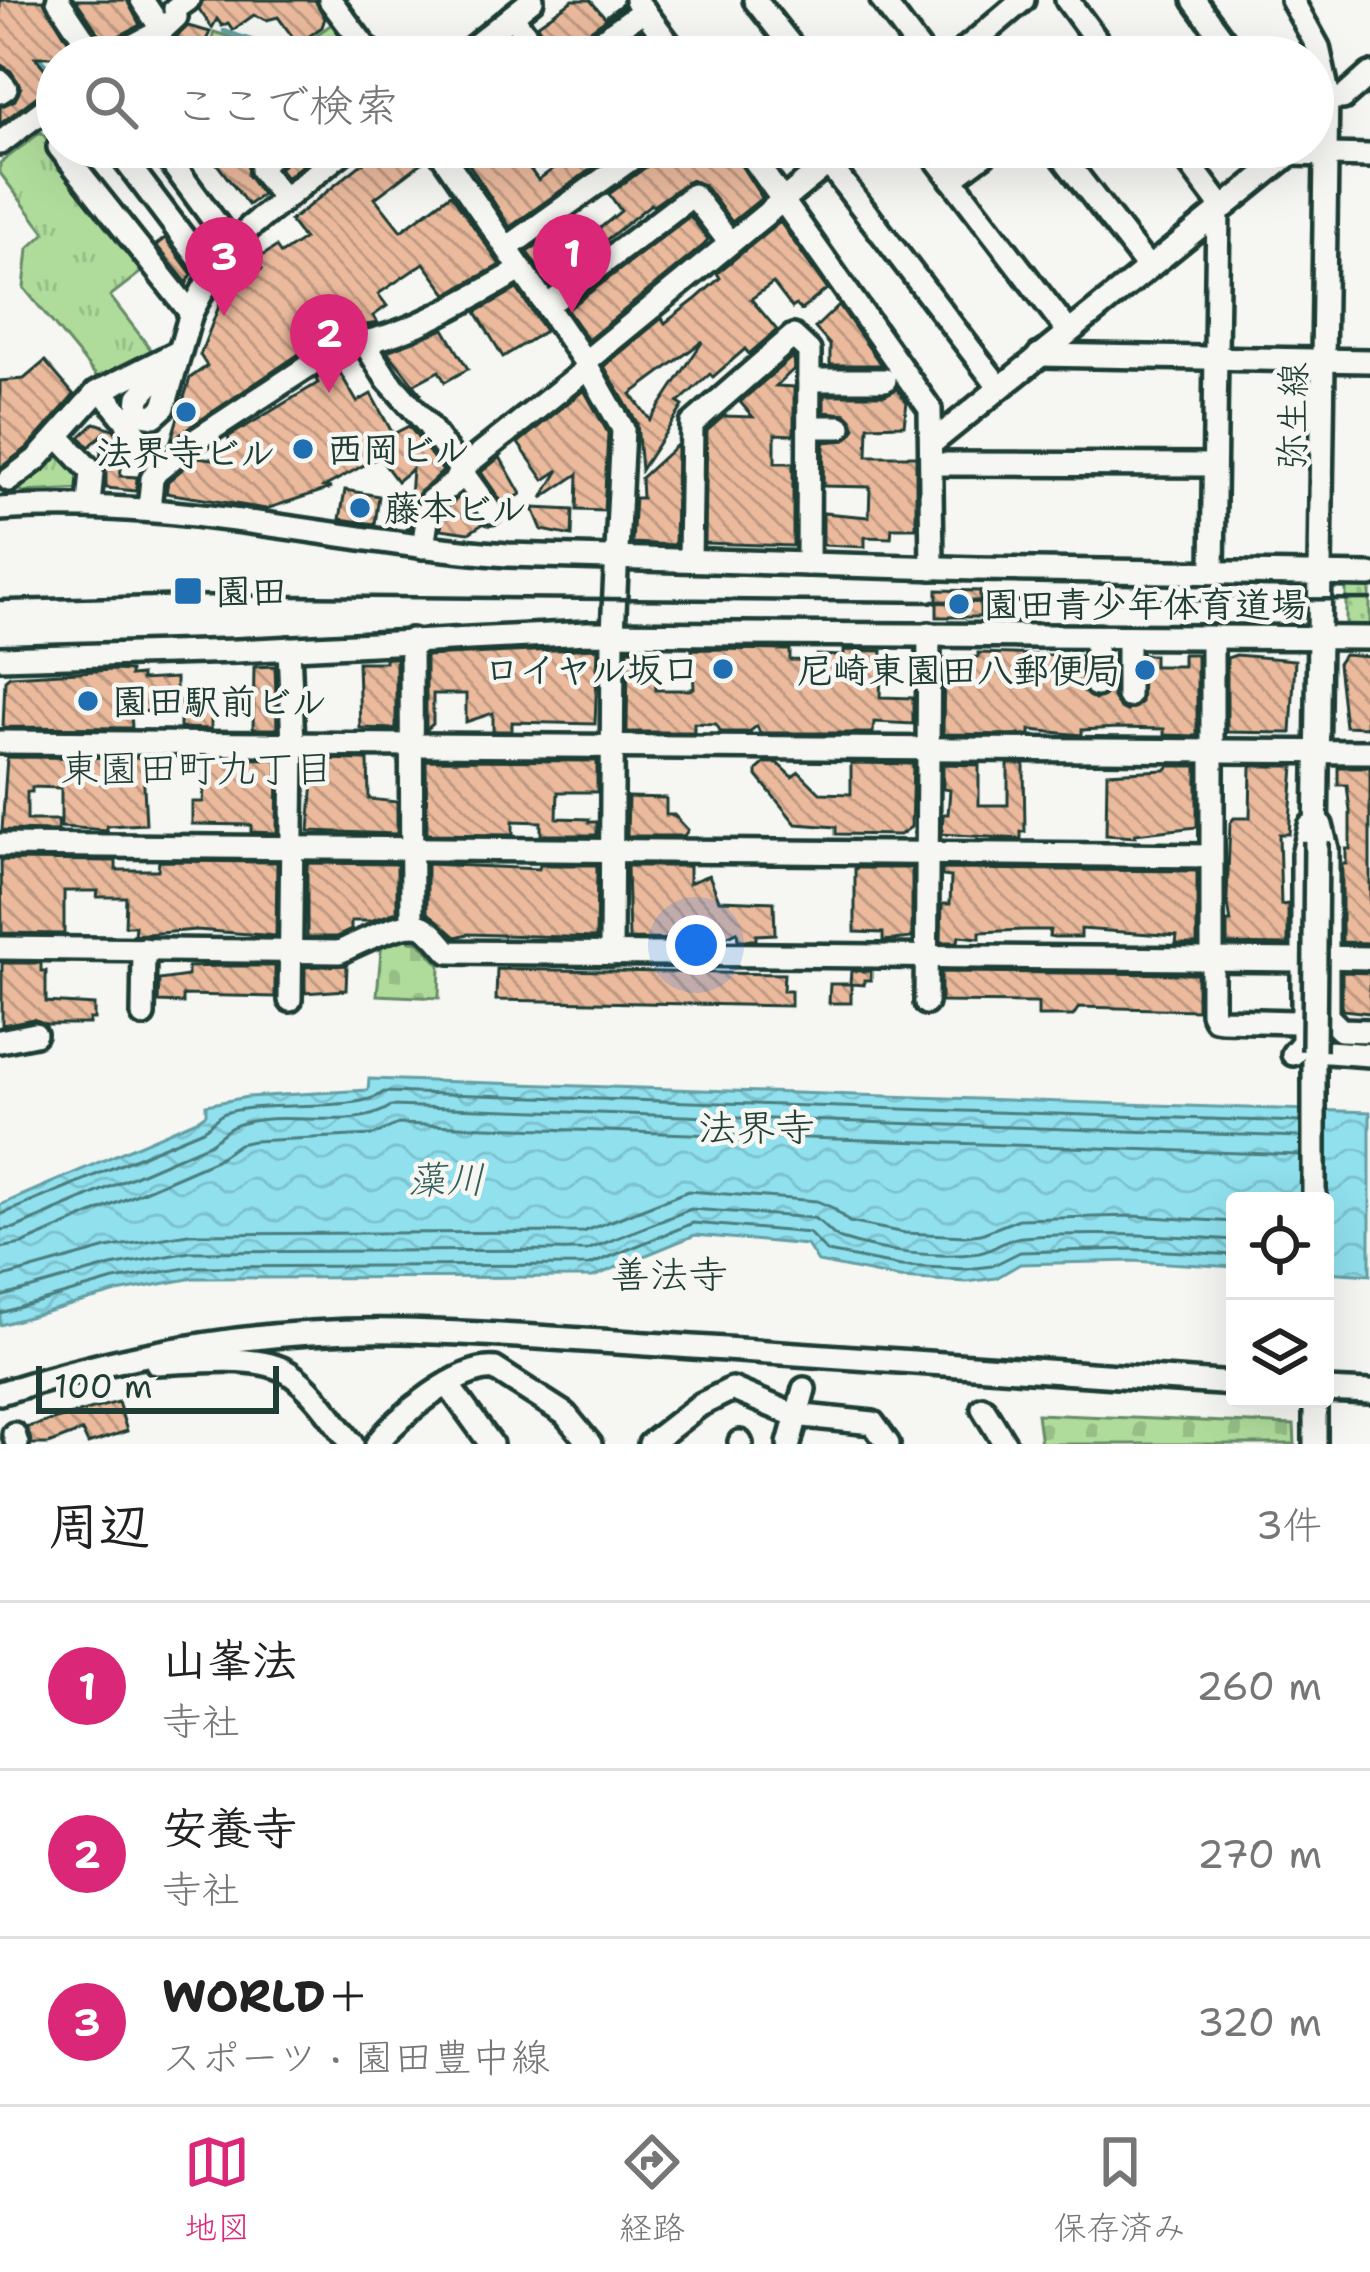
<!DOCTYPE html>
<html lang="ja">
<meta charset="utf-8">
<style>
:root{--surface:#fff;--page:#f2f2f2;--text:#222;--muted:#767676;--line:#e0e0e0;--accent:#db2777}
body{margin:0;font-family:"Shantell Sans","Klee One",sans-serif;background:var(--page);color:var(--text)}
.controls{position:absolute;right:36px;bottom:36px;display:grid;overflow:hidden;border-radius:12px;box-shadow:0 12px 48px #0002}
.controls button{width:108px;height:108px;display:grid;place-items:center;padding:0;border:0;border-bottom:3px solid var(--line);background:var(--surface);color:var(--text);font:60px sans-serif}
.scale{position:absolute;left:36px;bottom:30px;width:243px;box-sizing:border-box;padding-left:12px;border:6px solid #1f3d34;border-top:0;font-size:33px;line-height:42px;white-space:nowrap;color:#1f3d34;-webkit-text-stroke:9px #f6f6f2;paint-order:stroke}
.you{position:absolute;left:696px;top:945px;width:42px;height:42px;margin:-30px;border:9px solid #fff;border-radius:50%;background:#1a73e8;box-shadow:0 0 0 18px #1a73e833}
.badge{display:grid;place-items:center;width:78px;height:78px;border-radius:50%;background:var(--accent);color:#fff;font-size:39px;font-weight:700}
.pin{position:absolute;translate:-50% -99px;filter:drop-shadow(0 3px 6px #0008)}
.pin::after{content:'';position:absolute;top:63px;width:42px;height:36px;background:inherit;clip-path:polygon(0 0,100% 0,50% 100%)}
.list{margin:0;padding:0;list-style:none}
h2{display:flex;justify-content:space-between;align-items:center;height:156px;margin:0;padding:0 48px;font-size:51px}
h2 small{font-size:39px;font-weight:400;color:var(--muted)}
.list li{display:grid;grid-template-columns:78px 1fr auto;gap:36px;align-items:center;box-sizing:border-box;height:168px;padding:0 48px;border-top:3px solid var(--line)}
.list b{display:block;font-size:45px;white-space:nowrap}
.list p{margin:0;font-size:39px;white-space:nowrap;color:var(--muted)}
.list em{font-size:39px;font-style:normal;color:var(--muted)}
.icon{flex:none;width:66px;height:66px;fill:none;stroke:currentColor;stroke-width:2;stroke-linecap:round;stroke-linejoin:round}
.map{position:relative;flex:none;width:1370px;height:1444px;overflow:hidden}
.search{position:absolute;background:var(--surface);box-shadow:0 12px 48px #0002;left:36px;right:36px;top:36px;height:132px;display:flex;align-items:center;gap:30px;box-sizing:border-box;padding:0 42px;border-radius:66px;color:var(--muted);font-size:45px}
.sheet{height:660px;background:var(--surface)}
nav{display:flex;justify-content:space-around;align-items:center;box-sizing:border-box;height:168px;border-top:3px solid var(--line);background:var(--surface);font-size:33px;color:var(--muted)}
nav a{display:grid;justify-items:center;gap:6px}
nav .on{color:var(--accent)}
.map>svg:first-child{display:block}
</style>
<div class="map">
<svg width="1370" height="1444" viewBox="0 0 1370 1444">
<defs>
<pattern id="grass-tufts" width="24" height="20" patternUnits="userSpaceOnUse" patternTransform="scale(3)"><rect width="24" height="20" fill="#afdc9b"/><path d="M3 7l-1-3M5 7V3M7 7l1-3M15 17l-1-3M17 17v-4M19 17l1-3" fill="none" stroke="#96be86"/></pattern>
<pattern id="cemetery-stones" width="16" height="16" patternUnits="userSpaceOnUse" patternTransform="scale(3)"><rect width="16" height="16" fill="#afdc9b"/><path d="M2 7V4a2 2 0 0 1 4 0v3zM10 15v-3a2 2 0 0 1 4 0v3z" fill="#96be86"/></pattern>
<pattern id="park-dots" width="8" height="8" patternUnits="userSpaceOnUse" patternTransform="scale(3)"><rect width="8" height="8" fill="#afdc9b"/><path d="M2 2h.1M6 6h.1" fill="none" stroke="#96be86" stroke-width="1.8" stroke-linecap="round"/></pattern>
<pattern id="water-waves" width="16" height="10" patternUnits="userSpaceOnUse" patternTransform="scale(3)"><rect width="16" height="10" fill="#90e0ee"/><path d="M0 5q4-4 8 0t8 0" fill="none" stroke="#7cc1cd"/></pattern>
<pattern id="building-back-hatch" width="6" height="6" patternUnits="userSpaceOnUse" patternTransform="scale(3)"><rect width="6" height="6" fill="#ebba9d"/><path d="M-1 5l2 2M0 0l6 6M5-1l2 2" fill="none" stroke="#be9881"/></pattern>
</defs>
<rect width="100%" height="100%" fill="#f6f6f2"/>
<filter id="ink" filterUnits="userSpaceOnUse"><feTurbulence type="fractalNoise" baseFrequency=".00833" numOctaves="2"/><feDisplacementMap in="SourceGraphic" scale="24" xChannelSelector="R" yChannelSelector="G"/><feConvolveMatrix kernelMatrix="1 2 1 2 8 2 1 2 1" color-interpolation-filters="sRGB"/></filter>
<g filter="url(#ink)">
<!-- grass -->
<g fill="url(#grass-tufts)" stroke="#678c68" stroke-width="3">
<path d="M41,132L149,266L110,296L152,351L102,383L24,288L28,249L45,233L0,173V163Z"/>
<path d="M58,442L85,473L84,489L22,492L16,479Z"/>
</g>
<!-- cemetery -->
<g fill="url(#cemetery-stones)" stroke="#678c68" stroke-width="3">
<path d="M409,933L410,941L419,942L440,965L439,998L377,995L382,941Z"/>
<path d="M1037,1414L1294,1425L1295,1444H1041Z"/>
</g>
<!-- park -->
<g fill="url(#park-dots)" stroke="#678c68" stroke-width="3">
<path d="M336,21L366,57H314L310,52L303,57H207L214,32L288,55Z"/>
<path d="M1346,585H1370V631H1354L1353,625H1346Z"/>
</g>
<!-- water -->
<path fill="url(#water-waves)" stroke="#639fa4" stroke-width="3" d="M369,1079L1370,1112V1275L1325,1272V1201H1235V1267L1132,1261L1020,1264L996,1278L967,1282L899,1278L818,1262L807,1245L695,1235L593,1277L194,1278L117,1292L0,1325V1205L199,1119L206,1114V1105L247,1097L368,1090Z"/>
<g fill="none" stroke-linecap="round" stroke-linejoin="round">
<!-- shore -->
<g stroke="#4c7e7e" stroke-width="3">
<path d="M0,1215L203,1130C212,1125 216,1116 225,1113C265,1100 359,1113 384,1092L1300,1122"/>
<path d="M0,1230L15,1228L209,1144C217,1139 225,1131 232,1127C278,1106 350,1134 391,1106L1300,1137"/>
<path d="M0,1248L22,1244L216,1160L239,1144L253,1141L373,1135L398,1124L1300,1155"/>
<path d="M0,1278L107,1248L188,1234L583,1232L688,1191L817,1201L833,1208L849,1222L905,1233L965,1236L981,1234L1019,1219L1133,1216L1235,1222"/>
<path d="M0,1297L111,1266L190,1252L587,1250L691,1209L813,1218C825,1223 830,1235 841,1239C881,1252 938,1259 979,1253C995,1250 1006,1238 1022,1237C1093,1232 1164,1235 1235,1240"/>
<path d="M0,1313L114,1280L192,1267L590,1265L693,1223L809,1233L827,1252L901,1266L967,1269L992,1266L1020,1252L1132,1249L1235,1255"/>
</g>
<!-- stream -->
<g stroke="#639fa4" stroke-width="4.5">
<path d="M224,31L287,52"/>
<path d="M34,53L57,76"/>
</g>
</g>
<!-- building -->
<g fill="url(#building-back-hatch)" stroke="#1f3d34" stroke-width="3" fill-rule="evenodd">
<path d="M0,0H43L78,57H35L56,82L0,124V107L15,100L21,87L11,71L0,64Z"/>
<path d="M76,0H127L140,25L105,43Z"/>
<path d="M203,0H315L325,18L322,27L298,44L278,17L267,20L254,15L233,30L228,23L222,26L217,19L212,28L199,9Z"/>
<path d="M573,0H590L605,17L622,4L623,7L569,45L563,57H557L537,25Z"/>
<path d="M188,26L210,32L198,57H143L170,43Z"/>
<path d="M641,31L660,57H604Z"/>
<path d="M204,147H248L252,152L247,175L262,195L248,205Z"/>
<path d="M300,147H325L286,178L279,169Z"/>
<path d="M383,147H422L427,159L375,198L401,231L451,194L500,265L447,294L424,263L378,294L387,306L373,316L378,323L348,328L341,318L301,344L305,350L171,440L190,378L207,366L200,355L224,293L262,269L256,260L276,247L281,254L304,239L290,221Z"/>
<path d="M497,147H514L538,180L583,147H622L510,227L465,158L475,150L482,158Z"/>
<path d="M663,147H729L762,198L732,222L704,185L690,180L653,206L651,204L550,285L527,252L569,222L583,242L621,211L609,194L657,159Z"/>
<path d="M690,216L708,239L704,245L588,340L567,310Z"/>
<path d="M780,222L827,289L801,310L796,305L792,308L773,283L751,299L777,330L749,354L745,349L713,377L710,374L678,403L683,406L641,470L637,423L604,366L662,318L665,323L696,299L720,278L717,273ZM703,341L657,410L650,420L631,394Z"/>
<path d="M165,238L192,274L187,283L156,245Z"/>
<path d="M517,289L545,331L503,357L476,312Z"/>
<path d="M839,305L881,365H830V345L815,328Z"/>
<path d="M444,329L468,369L445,382L439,371L413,385L422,395L387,351Z"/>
<path d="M793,356L794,369L776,386L794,387V435L775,434V463H793V546L705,543L707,431L724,416L753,417L740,402Z"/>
<path d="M45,361L74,395L27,448L0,468V381L24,379Z"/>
<path d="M336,366L357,402L371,394L393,434L409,426L443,471L416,497L410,530L407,529L409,501H413L410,497L412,469L397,481L379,457L324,487L331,488L266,509L166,493L168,481L197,457L221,460L219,452L232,447L228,437L318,383L316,379Z"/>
<path d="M897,389L907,402L904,425L868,426L867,456H916V528H892L891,538L865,537V547L823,545V513L869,517L870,487L823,486L824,442L846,440L855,428L846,414L824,412V395H885Z"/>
<path d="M584,390L608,433L604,511L577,510L578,474L542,498L559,470L544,480L518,443Z"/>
<path d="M95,423L113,429L125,443L120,476L137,477L136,491L106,488V468L100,459L103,434L89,447L80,437Z"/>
<path d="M677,445L675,545L632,543L635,498H642L641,478Z"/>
<path d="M500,457L521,494L504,505L481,472Z"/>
<path d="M345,490L379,496L375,524L340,519Z"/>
<path d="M461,496L483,524L469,533L441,529L444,509Z"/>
<path d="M533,508L573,510L572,536L542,530Z"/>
<path d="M937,590L980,591V617H937Z"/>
<path d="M598,648L595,724L512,722V731H493V713L466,722V694H433V724L426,730V656Z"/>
<path d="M628,649H654L656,690H689L694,688L692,649L790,650V660L817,661V655L844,656V650L882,651L880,697L913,698V724L874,722L873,733H760L757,726L749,732H721L716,724L694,723V732H627Z"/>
<path d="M978,653L1081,656L1083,691L1095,700L1109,691L1113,654V697L1120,708L1127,711L1141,702L1143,655H1154V666H1183V654H1197V736L1164,735V729L1118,728L1082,730V735L1030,730V735L943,734L944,659L978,657Z"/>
<path d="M1236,655L1295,660L1291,733L1227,732V658Z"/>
<path d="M1344,655L1369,657L1366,727L1345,726L1338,664Z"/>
<path d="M385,658H396V729L360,728L358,662H385Z"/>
<path d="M275,666L277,729H253L254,667Z"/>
<path d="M113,670L130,671V676L141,675V680L176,678V710L131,712L132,728L3,727L5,680L10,676Z"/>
<path d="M180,700H211V729L180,728Z"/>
<path d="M7,757L170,758V768H143L146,824L107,826V830L61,827V788L32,787V792H27V820H58V831L2,830Z"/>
<path d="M206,758L278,759L277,833L251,832V825L192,824V802H203Z"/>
<path d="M308,759L368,760L369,799L397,802V834L309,831L313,780H308Z"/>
<path d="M426,760L597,761V792H558L557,818L589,819V822H597V835H541V822L513,821V835L427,834Z"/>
<path d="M765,763H777L792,777L799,772L820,793L851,794V763L913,764L911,827L900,835L836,834V827L796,824L757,776V770Z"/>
<path d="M943,764L979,765V805H1008V764H1024L1025,832H1021V839L942,834L943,814H948L950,790L943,789Z"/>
<path d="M1169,766H1197V827L1135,834V837L1106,835L1107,773L1165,770Z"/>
<path d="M1251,766H1294L1289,834H1279L1281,905L1288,904V945L1227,944V922H1231L1227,898L1230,823L1234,818H1250Z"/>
<path d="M1338,767H1370V943L1342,942V864H1346V849H1350V811L1347,785H1338Z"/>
<path d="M628,797L666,798V815H674L688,830L684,836H627Z"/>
<path d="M1,860L116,861V870H158L159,861L277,862L276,936L196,930L134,935L135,926H125L126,897H97L98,891H64V934L2,933Z"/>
<path d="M307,863L397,864V912L370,921H351V930L336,937H307Z"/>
<path d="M427,864L539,869L540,865H597L596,938L468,934L456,937L427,912Z"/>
<path d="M627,866H689V883L709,875L719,900L774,902L775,934L756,935V940H738L737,932L719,940L629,939Z"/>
<path d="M855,868H912V938L883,941V933L855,932Z"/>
<path d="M942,869L1197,871V944H1176L1177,936L1081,929V937H1054L1049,936L1050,930H1024L980,932V938L959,936L958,942H941L942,904H950L951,877L942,876Z"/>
<path d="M2,963H41V971H46V1002L94,1005V1019H89V1024H46L33,1019L2,1025Z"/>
<path d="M347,965L346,990L305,993V967Z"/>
<path d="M222,966H275V997L183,995V1003L158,1002L159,980L188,976V967Z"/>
<path d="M497,969L784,974L783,991H791V1006L496,1000Z"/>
<path d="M851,971H871V980H864V985L851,984V1003H829L830,984H850Z"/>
<path d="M941,972L1197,974V1010L1079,1007L1073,1016H1038V1003L941,1002Z"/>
<path d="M1342,972L1370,973V1013L1342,1010Z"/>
<path d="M118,1402L127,1431L88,1444L82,1431L48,1444H32L27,1427Z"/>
</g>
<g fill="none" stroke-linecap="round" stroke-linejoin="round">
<!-- minor casing -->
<g stroke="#1f3d34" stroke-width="30">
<g id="minor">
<path d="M58,0L96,57"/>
<path d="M142,0L162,30"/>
<path d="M330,0L373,57"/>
<path d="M636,0L679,57"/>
<path d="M755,0L800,57"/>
<path d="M882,0L925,57"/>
<path d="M1067,0L1109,57"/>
<path d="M1194,0L1236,57"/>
<path d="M1292,0L1318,47L1327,89L1316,841"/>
<path d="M512,16L542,57"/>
<path d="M111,57L162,30L176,17L175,9L188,0"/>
<path d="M461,57L532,0"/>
<path d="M578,57L644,10"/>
<path d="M956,57L1023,0"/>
<path d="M0,81L6,88L0,92"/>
<path d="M1327,98H1343L1370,74"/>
<path d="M0,143L57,100"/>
<path d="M59,147L191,313"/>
<path d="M115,147L211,274"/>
<path d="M160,147L232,245"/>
<path d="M437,147L585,362L623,429L613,632L611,954"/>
<path d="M745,147L930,409L932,568"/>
<path d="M927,147L1068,331"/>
<path d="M1055,147L1147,266"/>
<path d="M1177,147L1221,206"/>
<path d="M276,153L262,163L261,170L284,199"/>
<path d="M829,164L999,387"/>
<path d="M951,179L994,147"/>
<path d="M507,248L648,147"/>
<path d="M547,306L693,195L730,243"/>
<path d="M365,344L387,379L428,425L491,512"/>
<path d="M179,352L139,397L138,407L142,414L154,416L164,407L191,313L216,266L250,227L349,147"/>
<path d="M1039,355L1370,361"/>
<path d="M585,362L848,147"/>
<path d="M809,380H885"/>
<path d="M101,390L161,464L152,479L149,509"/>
<path d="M809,427H840"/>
<path d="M58,436L92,472L89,505"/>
<path d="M932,443L1290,154L1370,156"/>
<path d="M933,464L1213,465"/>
<path d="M160,469L188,445L342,344C398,344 471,297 521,270"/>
<path d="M9,480L37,459L96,393L178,352"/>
<path d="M0,509C171,496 338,543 508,555L977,569L1370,575"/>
<path d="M423,547L430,501L454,483L461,469L588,368"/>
<path d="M690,560L692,424L793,336L809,351L808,564"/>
<path d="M1213,571L1218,208"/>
<path d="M1096,637V685"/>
<path d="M1128,637V696"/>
<path d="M1212,638V1013L1215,1019L1223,1020L1295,1022L1303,1016H1327"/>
<path d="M411,640L412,925"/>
<path d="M289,648L293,744L290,1000"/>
<path d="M0,658L237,651L588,633L1370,638"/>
<path d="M0,742L1370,752"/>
<path d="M1321,825L1327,849V1016L1341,1030L1370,1031"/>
<path d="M0,845L1211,856"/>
<path d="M0,948L339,952C357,944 401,920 421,926C432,930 441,944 449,952L1304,960"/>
<path d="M1316,957L1370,958"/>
<path d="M926,1003L929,634"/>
<path d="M143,1015L144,949"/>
<path d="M0,1041L35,1034"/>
<path d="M1293,1054L1303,1042V855L1310,826"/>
<path d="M1314,1201V1051L1370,1055"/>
<path d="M157,1363C192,1362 259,1353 289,1373C314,1390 333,1420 352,1444"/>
<path d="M448,1385L491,1444"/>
<path d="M1325,1390L1370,1392"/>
<path d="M0,1393C130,1352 265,1328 402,1331C504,1333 607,1342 710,1348C885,1359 1060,1371 1235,1384"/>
<path d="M1315,1399V1444"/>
<path d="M983,1408L1005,1444"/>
<path d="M14,1434L17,1444"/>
<path d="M740,1442L741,1444"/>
<path d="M377,1444C396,1417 461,1365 495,1369L565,1414L590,1444"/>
<path d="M650,1444L700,1405L732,1389L794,1415L873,1423L888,1444"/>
<path d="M789,1444L804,1389"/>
</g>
</g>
<!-- minor -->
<use href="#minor" stroke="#f6f6f2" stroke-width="21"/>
<!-- rail -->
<path stroke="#1f3d34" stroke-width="4.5" d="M0,600L188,595L929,602L1370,599"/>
<!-- minor-bridge casing -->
<g stroke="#1f3d34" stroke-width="30" stroke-linecap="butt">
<path id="minor-bridge" d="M1314,1051L1316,841"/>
</g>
<!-- minor-bridge -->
<use href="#minor-bridge" stroke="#f6f6f2" stroke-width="21"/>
</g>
</g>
<!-- markers -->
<g fill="#1f6fb2" stroke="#f6f6f2" stroke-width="4.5">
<circle cx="186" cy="412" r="12"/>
<circle cx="303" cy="449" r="12"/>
<circle cx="360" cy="508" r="12"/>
<rect x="173" y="576" width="30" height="30" rx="6"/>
<circle cx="959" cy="604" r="12"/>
<circle cx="723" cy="669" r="12"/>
<circle cx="1145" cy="670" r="12"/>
<circle cx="88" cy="701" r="12"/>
</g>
<g text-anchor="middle" stroke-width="9" stroke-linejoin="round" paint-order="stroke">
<!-- street labels -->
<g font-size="36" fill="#1f3d34" stroke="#f6f6f2">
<text transform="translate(1292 416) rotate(-89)" y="13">弥生線</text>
</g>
<!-- poi labels -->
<g font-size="36" font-weight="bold" fill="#1f3d34" stroke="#f6f6f2" text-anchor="start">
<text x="327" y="462">西岡ビル</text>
<text x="186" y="465" text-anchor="middle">法界寺ビル</text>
<text x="384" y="521">藤本ビル</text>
<text x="215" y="604">園田</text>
<text x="983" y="617">園田青少年体育道場</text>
<text x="699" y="682" text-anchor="end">ロイヤル坂口</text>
<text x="1121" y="683" text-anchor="end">尼崎東園田八郵便局</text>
<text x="112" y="714">園田駅前ビル</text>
</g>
<!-- neighbourhood labels -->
<g font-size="39" fill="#1f3d34" stroke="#f6f6f2">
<text x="197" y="782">東園田町九丁目</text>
<text x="756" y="1141">法界寺</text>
<text x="669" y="1288">善法寺</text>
</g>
<!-- water labels -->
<g font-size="39" font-style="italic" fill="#365e59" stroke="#f6f6f2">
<text x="446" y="1193">藻川</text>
</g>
</g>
</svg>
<div class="controls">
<button><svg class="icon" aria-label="locate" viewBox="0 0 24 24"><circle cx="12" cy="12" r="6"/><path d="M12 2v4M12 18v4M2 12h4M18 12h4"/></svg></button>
<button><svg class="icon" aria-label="layers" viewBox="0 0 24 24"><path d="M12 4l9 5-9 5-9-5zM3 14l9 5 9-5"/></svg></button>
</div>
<div class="scale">100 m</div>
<div class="you"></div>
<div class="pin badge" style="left:572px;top:313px">1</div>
<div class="pin badge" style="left:329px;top:393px">2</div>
<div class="pin badge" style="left:224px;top:316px">3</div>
<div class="search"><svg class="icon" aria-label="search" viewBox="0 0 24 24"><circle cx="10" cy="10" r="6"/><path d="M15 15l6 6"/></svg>ここで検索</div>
</div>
<section class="sheet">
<h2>周辺<small>3件</small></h2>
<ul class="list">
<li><span class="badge">1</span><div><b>山峯法</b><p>寺社</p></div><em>260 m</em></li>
<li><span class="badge">2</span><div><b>安養寺</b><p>寺社</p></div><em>270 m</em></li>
<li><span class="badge">3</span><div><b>WORLD＋</b><p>スポーツ · 園田豊中線</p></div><em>320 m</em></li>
</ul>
</section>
<nav>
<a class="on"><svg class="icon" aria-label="map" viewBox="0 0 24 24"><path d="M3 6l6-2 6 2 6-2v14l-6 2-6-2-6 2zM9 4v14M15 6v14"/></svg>地図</a>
<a><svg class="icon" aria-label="directions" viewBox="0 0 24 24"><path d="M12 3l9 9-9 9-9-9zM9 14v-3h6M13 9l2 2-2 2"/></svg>経路</a>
<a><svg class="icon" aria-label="saved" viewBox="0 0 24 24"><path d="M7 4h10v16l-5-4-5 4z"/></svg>保存済み</a>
</nav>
